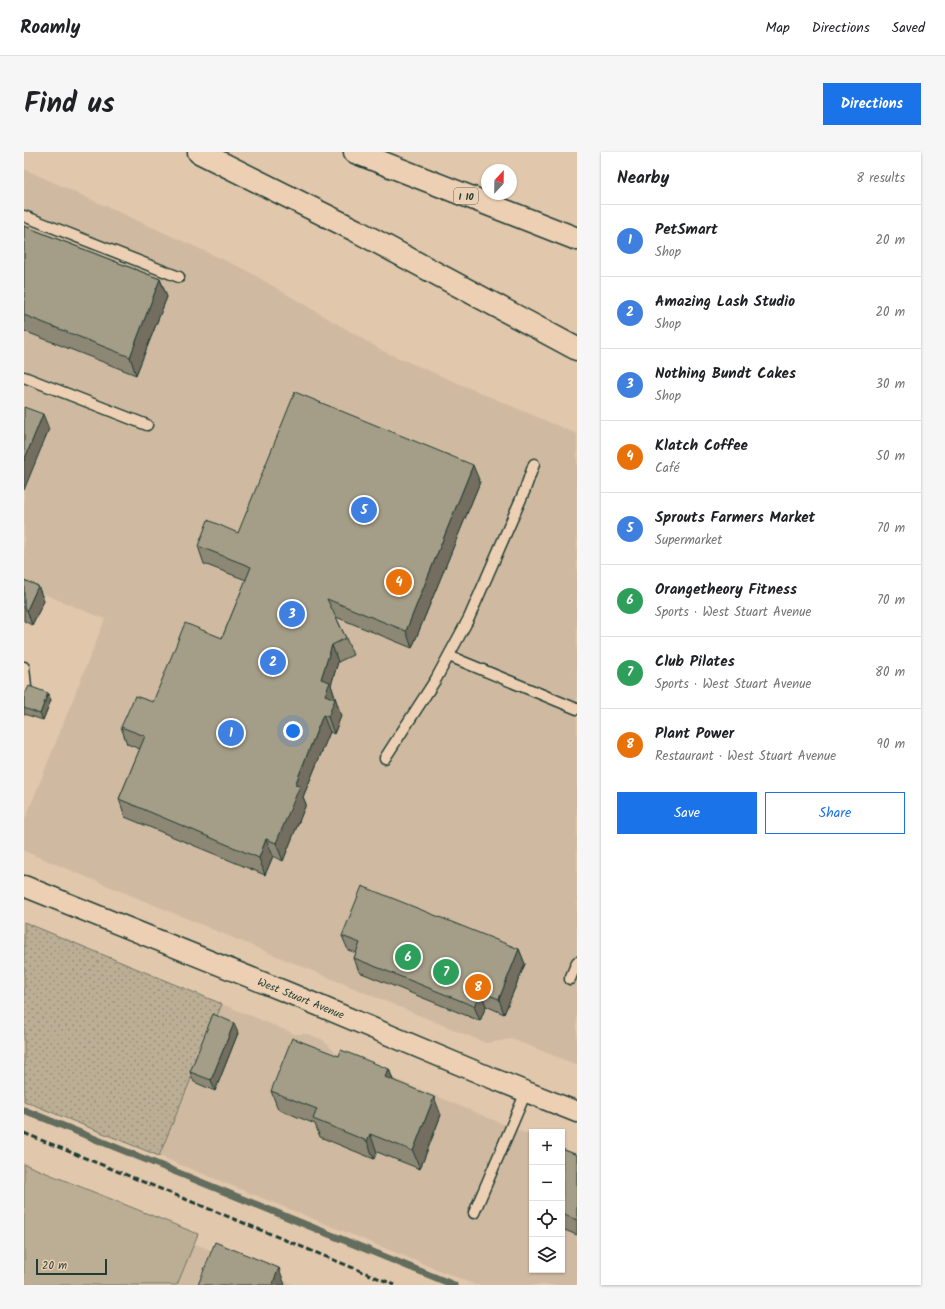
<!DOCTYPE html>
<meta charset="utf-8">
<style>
:root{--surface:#fff;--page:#f6f6f6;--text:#202124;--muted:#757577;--line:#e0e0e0;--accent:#1a73e8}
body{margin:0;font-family:Kalam,sans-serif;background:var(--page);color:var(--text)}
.controls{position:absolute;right:12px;bottom:12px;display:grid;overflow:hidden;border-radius:0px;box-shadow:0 1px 3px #0004}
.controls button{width:36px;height:36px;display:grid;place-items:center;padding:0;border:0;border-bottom:1px solid var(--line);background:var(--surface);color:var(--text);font:20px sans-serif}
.compass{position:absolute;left:457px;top:12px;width:36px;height:36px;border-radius:50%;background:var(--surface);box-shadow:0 1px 3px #0004;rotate:22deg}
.scale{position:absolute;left:12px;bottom:10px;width:71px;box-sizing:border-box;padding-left:4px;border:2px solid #1f3d34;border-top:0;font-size:11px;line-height:14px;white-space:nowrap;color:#1f3d34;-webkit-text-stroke:3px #edd0b3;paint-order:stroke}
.you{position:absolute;left:269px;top:579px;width:14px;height:14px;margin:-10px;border:3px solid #fff;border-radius:50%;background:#1a73e8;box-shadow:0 0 0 6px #1a73e833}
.badge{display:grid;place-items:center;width:26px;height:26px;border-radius:50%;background:var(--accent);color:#fff;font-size:13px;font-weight:700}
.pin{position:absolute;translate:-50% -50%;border:2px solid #fff;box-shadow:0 1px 4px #0006}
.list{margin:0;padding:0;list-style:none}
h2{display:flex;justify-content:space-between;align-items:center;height:52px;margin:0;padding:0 16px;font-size:17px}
h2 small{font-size:13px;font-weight:400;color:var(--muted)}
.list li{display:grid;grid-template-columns:26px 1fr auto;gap:12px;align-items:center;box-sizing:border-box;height:72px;padding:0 16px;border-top:1px solid var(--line)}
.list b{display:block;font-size:15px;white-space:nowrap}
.list p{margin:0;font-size:13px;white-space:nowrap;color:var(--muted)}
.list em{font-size:13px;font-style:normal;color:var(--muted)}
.actions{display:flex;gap:8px;padding:12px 16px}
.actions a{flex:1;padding:9px 0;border:1px solid var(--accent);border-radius:0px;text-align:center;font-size:14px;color:var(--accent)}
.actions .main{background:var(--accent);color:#fff}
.icon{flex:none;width:22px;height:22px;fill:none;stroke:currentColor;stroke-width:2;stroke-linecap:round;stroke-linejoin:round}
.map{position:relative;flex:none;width:553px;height:1133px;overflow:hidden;border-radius:0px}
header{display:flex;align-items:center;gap:24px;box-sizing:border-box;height:56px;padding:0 20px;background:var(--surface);border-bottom:1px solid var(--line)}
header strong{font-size:19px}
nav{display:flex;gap:22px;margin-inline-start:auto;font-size:14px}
.intro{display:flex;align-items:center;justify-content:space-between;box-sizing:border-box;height:96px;padding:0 24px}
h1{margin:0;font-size:28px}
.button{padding:10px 18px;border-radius:0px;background:var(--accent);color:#fff;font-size:14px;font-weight:700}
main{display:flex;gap:24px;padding:0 24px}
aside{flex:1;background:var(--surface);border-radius:0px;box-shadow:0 1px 3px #0004}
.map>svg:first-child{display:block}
</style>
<header>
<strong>Roamly</strong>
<nav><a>Map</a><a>Directions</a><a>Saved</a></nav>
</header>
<div class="intro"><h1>Find us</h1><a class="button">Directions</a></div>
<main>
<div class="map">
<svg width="553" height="1133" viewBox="0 0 553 1133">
<defs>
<pattern id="grass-dots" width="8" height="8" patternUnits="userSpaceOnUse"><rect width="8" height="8" fill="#bcae95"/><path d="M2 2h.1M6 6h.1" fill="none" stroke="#988f7a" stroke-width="1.8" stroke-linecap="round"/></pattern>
</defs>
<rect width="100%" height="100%" fill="#e1c7ac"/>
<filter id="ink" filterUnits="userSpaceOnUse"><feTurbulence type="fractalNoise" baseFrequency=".025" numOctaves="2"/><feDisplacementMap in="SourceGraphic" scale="8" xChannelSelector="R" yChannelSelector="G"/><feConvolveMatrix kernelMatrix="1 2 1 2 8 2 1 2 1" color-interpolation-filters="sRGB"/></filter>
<g filter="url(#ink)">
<!-- built -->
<g fill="#cfbaa1">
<path d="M0,17L220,117L361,200L553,282V913L488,887L462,891L0,699V670L81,467L0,434Z"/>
<path d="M198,852L271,882H284L299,888L314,903L508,984V1118H538V998L553,1004V1133H451L135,1004Z"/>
<path d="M169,1091L270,1133H153Z"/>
</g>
<!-- grass -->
<path fill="url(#grass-dots)" stroke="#6e7664" d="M0,770L198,852L135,1004L0,949Z"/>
<!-- green -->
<path fill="#bcae95" stroke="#6e7664" d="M0,1012L174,1082L153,1133H0Z"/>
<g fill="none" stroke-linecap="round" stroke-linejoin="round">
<!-- stream -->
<path stroke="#626d5d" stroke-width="7" d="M0,958L430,1133"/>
<!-- service casing -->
<g stroke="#1f3d34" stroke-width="13">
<g id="service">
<path d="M0,64L155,125"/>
<path d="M0,225L123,273"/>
<path d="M425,504L553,557"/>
<path d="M0,515L2,535L0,542"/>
<path d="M361,606L412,527L445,466L500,340L510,312"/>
<path d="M546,827L553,810"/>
<path d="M450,1061L502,940"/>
</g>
</g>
<!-- minor casing -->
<g stroke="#1f3d34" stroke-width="23">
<path id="minor" d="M0,734L265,841L465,925L553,960"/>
</g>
<!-- motorway casing -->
<g stroke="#1f3d34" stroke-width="25">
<g id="motorway">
<path d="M175,0L331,78L553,197"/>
<path d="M331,0L553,87"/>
</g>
</g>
<!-- service -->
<use href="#service" stroke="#edd0b3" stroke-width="10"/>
<!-- minor -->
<use href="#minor" stroke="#edd0b3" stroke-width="20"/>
<!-- motorway -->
<use href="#motorway" stroke="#edd0b3" stroke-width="22"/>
<!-- rail -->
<path stroke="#1f3d34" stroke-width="3" stroke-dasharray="6 3" stroke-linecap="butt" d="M0,981L371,1133"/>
</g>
<!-- wall -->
<g fill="#8d8774" stroke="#1f3d34">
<path d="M0,74L136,127L143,145L112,223L0,179Z"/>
<path d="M456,330L388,496L312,465L322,486L329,503L314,510L307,533L317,564L310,582L306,580L279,645L282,652L259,709L249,704L241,723L101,665L95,647L116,597L103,592L97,575L129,550L198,486L222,428L180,412L174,394L214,381Z"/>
<path d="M0,428L14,434L20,449L8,473L0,469Z"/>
<path d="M0,541L27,548L19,568L0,562Z"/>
<path d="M318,784L495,797L501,812L480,862L462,854L456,869L335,820L330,806L332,801L324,798Z"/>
<path d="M214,881L191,939L170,930L166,920Z"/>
<path d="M315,904L365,917L369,928L417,963L396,1017L353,1000L350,1007L296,985L291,972L254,957L247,939Z"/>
<path d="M538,997L553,1003V1083L538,1077Z"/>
</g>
<!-- shaded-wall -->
<g fill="#736e5e" stroke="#1f3d34">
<path d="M136,127L143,145L112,223L106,205Z"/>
<path d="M19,262L25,277L0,338V309Z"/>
<path d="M449,313L456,330L388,496L382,479Z"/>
<path d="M14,434L20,449L8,473L3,458Z"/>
<path d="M308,493L314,510L307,533L317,564L310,582L304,565L301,543L297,527Z"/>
<path d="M24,541L27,548L19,568L16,562Z"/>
<path d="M299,563L306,580L279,645L282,652L259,709L252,691L271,633Z"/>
<path d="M242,687L249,704L241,723L235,706Z"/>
<path d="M495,797L501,812L480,862L475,847Z"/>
<path d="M457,840L462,854L456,869L450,854Z"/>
<path d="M210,871L214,881L191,939L187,928Z"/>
<path d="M365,917L371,934L361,925Z"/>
<path d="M410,945L417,963L396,1017L389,999Z"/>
<path d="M346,982L353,1000L350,1007L343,989Z"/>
<path d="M255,1116L261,1133H248Z"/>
</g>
<!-- building -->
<g fill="#a49d87" stroke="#1f3d34">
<path d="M0,74L136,127L106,205L0,163Z"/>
<path d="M271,240L449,313L382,479L303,447L322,486L308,493L297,527L306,530L301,543L311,547L304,565L299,563L271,633L276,634L252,691L242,687L235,706L95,647L121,584L97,575L111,544L129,550L161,471L198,486L227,415L174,394L184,368L214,381Z"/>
<path d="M0,255L19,262L0,309Z"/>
<path d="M0,428L14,434L3,458L0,456Z"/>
<path d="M5,534L24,541L16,562L0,556V541L2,540Z"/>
<path d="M338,734L495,797L475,847L457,840L450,854L330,806L336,791L318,784Z"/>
<path d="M189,862L210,871L187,928L166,920Z"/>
<path d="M268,886L315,904L317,898L365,917L361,925L410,945L389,999L346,982L343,989L289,967L293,957L247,939Z"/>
<path d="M538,997L553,1003V1068L538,1062Z"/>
<path d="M191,1090L255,1116L248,1133H174Z"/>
</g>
</g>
<g text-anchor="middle" stroke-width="3" stroke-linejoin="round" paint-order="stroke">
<!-- shield labels -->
<rect fill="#edd0b3" stroke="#5d695a" stroke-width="1" x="430" y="36" width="24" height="16" rx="3"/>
<g font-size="10" font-weight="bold" fill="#1f3d34">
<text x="442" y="48">I 10</text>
</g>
<!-- street labels -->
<g font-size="11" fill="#1f3d34" stroke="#edd0b3">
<text transform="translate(277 846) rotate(22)" y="4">West Stuart Avenue</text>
</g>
</g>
</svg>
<div class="controls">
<button>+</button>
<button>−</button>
<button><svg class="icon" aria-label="locate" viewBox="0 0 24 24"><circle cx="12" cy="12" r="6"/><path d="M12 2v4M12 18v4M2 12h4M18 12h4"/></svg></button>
<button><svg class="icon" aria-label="layers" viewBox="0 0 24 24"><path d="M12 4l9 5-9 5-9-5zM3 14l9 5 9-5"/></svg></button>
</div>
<svg class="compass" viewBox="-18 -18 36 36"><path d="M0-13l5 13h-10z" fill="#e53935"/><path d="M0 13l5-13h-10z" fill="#757577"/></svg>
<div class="scale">20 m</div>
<div class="you"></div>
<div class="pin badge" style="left:207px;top:581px;background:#3f7fe0">1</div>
<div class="pin badge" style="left:249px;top:510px;background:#3f7fe0">2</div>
<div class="pin badge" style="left:268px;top:462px;background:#3f7fe0">3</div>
<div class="pin badge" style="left:375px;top:430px;background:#e8710a">4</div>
<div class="pin badge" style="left:340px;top:358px;background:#3f7fe0">5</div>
<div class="pin badge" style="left:384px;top:805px;background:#2e9e5b">6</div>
<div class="pin badge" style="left:422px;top:820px;background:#2e9e5b">7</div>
<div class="pin badge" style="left:454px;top:835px;background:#e8710a">8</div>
</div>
<aside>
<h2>Nearby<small>8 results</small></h2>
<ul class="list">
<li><span class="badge" style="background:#3f7fe0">1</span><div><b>PetSmart</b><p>Shop</p></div><em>20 m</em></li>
<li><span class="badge" style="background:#3f7fe0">2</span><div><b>Amazing Lash Studio</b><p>Shop</p></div><em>20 m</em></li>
<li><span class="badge" style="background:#3f7fe0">3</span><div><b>Nothing Bundt Cakes</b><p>Shop</p></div><em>30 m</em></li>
<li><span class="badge" style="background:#e8710a">4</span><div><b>Klatch Coffee</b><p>Café</p></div><em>50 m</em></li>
<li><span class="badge" style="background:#3f7fe0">5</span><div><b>Sprouts Farmers Market</b><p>Supermarket</p></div><em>70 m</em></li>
<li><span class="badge" style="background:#2e9e5b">6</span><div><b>Orangetheory Fitness</b><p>Sports · West Stuart Avenue</p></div><em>70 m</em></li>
<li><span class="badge" style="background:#2e9e5b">7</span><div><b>Club Pilates</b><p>Sports · West Stuart Avenue</p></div><em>80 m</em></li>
<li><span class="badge" style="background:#e8710a">8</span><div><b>Plant Power</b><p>Restaurant · West Stuart Avenue</p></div><em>90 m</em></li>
</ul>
<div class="actions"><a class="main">Save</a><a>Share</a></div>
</aside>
</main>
